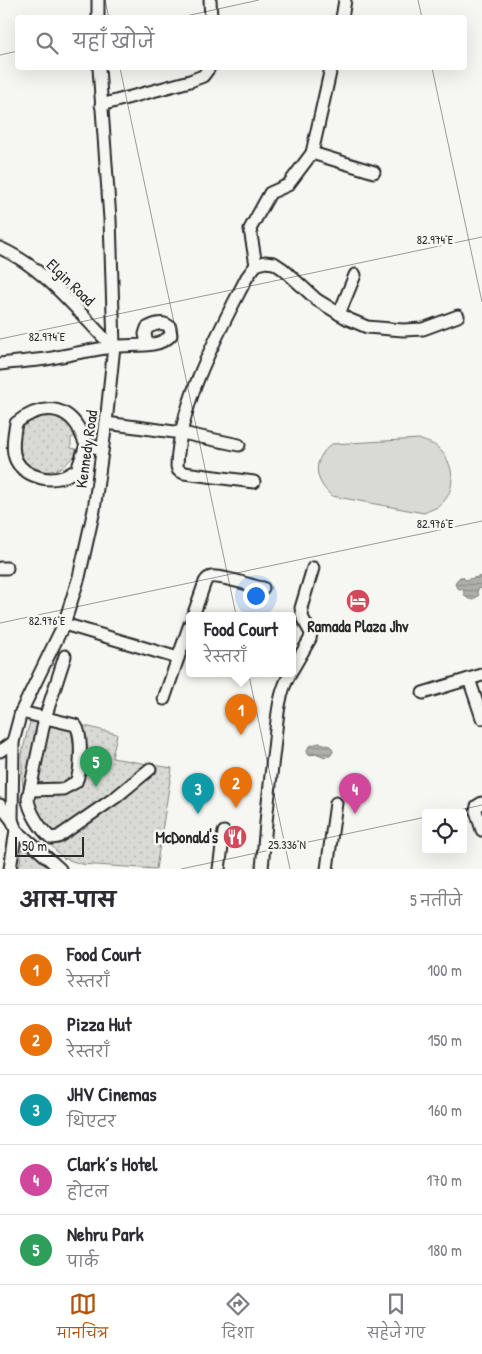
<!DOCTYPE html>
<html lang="hi">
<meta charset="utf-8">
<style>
:root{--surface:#fff;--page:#f2f2f3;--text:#2b2b33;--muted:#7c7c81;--line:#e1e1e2;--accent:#b45309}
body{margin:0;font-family:"Patrick Hand","Playpen Sans Deva",sans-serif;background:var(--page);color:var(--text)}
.controls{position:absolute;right:15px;bottom:15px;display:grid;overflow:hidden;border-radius:5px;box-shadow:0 5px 20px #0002}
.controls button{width:45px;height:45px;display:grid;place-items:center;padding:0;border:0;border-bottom:1px solid var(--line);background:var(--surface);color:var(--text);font:25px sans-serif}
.scale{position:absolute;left:15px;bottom:12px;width:69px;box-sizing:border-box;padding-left:5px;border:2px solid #2b2b2b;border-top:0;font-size:14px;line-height:18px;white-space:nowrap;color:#2b2b2b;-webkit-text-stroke:4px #f6f6f2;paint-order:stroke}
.you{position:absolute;left:255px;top:595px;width:18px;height:18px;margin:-12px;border:4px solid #fff;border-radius:50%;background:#1a73e8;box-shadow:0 0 0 8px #1a73e833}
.badge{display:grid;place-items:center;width:32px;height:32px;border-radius:50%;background:var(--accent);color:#fff;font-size:16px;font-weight:700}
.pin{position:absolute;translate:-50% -41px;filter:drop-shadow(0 1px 2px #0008)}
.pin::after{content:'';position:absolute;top:26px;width:18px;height:15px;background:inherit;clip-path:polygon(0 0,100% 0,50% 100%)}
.popup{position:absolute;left:186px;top:612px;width:110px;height:65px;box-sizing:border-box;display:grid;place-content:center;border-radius:5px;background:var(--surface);filter:drop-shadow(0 1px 4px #0005);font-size:16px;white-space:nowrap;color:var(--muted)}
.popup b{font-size:19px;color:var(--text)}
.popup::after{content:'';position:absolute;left:50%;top:100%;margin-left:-10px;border:10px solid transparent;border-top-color:var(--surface)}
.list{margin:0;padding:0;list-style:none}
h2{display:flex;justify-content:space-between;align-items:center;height:65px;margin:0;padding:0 20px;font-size:21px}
h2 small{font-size:16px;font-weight:400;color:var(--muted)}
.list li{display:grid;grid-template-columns:32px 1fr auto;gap:15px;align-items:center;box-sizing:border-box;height:70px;padding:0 20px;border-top:1px solid var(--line)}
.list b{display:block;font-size:19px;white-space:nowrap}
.list p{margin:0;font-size:16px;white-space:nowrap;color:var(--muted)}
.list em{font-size:16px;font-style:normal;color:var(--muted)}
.icon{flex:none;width:28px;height:28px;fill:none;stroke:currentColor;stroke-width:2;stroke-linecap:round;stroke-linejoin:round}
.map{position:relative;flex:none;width:482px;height:869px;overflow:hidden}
.search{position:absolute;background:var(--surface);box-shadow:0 5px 20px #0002;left:15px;right:15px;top:15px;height:55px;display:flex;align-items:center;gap:12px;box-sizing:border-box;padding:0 18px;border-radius:5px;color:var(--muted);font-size:19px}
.sheet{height:415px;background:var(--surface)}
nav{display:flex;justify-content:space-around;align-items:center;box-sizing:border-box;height:70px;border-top:1px solid var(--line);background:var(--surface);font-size:14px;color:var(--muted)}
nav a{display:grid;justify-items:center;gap:2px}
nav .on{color:var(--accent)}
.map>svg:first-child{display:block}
</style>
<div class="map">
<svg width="482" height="869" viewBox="0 0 482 869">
<defs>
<pattern id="grass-dots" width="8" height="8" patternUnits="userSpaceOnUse" patternTransform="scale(1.25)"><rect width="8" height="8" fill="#d9d9d5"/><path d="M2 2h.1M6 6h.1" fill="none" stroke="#babab7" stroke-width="1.8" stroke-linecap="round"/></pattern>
<pattern id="water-rules" width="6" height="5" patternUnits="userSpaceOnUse" patternTransform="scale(1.25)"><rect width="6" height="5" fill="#aeaeab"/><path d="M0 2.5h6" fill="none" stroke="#8e8e8b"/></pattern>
</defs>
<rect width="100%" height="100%" fill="#f6f6f2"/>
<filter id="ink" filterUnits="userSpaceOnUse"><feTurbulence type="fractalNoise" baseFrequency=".02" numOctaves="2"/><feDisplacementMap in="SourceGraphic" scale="10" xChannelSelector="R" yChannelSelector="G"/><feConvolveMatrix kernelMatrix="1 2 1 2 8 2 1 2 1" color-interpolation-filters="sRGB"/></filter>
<g filter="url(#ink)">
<!-- grass -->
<g fill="url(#grass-dots)" stroke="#828280">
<path d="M46,414C63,416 69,421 76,436L71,438V448L76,449L75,455C71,459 66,465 60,468C43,476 25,469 20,451C18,443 18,435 22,428C28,421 38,418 46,414Z"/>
<path d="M33,713L117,734L112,758L172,768L156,869L81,864L63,858L42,836L24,796L22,778V754L27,732Z"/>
<path d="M23,842L49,867L46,869H19Z"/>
</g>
<!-- pitch -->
<path fill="#d9d9d5" stroke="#828280" d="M419,439C425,442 433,443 437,447C455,462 458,491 439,506C435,509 429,510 424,513L332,496C313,480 312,459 332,444Z"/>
<!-- water -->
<g fill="url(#water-rules)" stroke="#7a7a78">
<path d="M482,576V588L478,589L477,592L479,595L473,600C466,599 464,596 463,589H459L455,585L456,581L460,577H463L465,580Z"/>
<path d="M319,743C325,744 333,745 333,752L330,756L325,757L318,754L308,755L307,751L309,746Z"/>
</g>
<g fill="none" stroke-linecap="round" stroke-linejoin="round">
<!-- minor casing -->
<g stroke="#2b2b2b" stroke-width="15">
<g id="minor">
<path d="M98,0V18"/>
<path d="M210,0L211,18"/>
<path d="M342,18L345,0"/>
<path d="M101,105L190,81L203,76L209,68"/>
<path d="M312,153L374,172"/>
<path d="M0,248C43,267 74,307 106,340L114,346"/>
<path d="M256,265L250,229L270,193L288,185L312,153L331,68"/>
<path d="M339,314L355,275"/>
<path d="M0,364C15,362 31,361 46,359C68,355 90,350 112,347C129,343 158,350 171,335L170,327C162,321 155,324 147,328L145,334L147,344"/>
<path d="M106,423L182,433L239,445"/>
<path d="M86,445L77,470C72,472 67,476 63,477C45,483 18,474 14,454C12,444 14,433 16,423C36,407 62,402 78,427C81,433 83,439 86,445L102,449"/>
<path d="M254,482L184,473L178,470L177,466C179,403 219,332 247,277L256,265L265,262L274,263L283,269L317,300L348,319L367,327L403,330L423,329L458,316"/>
<path d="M0,568H7"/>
<path d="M193,616L205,582C207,579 207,578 211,577C220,575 252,586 263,588"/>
<path d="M64,624L178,658L164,699"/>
<path d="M65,656L45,718L28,799C29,811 41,830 51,838L58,837L116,797L150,769"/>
<path d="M178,658L190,624"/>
<path d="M292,670L310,639L311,633L303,619L301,608L313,568"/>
<path d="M469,679L482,675"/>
<path d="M423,693L469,679L482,718"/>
<path d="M21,712L75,725C83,733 81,772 76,782L63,789L30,790"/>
<path d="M0,751L13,742"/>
<path d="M482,803L477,806L476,811L482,830"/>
<path d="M0,805L12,820L16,830L60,869"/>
<path d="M12,820L13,742L21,712L64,624L79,577L94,510L106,423L114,346L110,219L99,68"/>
<path d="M10,869L16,830"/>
<path d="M219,869L224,832"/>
<path d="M262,869C265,829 269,789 274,749C277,724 277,696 290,674"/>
<path d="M327,869L336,803"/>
</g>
</g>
<!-- minor -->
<use href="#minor" stroke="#f6f6f2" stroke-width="11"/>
</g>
</g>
<!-- ticks -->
<path fill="none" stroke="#2b2b2b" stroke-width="1" stroke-opacity="0.45" d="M105,0L109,18M418,0L422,18M177,18L259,0M0,55L18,51M120,68L290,869M432,68L482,302M0,339L482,237M0,623L482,521M446,813L482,805M181,869L426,817"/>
<!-- icons -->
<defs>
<g id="hotel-disc" transform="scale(1.25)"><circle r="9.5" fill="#d1495b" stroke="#f6f6f2"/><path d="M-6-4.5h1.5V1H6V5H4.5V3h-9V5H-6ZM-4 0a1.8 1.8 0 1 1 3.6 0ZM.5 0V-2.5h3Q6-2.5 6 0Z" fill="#fff"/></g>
<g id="restaurant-disc" transform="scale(1.25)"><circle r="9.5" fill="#d1495b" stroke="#f6f6f2"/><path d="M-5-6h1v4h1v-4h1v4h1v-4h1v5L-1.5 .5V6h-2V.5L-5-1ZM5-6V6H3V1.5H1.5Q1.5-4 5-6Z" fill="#fff"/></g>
</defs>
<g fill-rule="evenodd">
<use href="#hotel-disc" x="358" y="601"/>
<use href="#restaurant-disc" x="235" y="837"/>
</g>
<g text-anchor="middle" stroke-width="5" stroke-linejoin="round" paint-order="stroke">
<!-- street labels -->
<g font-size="16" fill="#2b2b2b" stroke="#f6f6f2">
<text transform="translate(71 282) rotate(44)" y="6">Elgin Road</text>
<text transform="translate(86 449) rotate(-82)" y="6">Kennedy Road</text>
</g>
<!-- poi labels -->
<g font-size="16" font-weight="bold" fill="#2b2b2b" stroke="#f6f6f2">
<text x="358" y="632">Ramada Plaza Jhv</text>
<text x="218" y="843" text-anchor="end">McDonald's</text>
</g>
</g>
<g font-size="12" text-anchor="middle" fill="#2b2b2b" stroke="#f6f6f2" stroke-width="5" stroke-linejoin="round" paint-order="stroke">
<text x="435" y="244">82.974°E</text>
<text x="47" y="341">82.974°E</text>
<text x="435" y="528">82.976°E</text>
<text x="47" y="625">82.976°E</text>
<text x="287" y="849">25.336°N</text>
</g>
</svg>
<div class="controls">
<button><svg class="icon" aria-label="locate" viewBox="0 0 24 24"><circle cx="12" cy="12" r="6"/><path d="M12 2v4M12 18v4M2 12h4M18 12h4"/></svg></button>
</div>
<div class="scale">50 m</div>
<div class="you"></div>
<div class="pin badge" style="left:241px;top:735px;background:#e8710a">1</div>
<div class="popup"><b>Food Court</b>रेस्तराँ</div>
<div class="pin badge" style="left:236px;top:808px;background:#e8710a">2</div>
<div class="pin badge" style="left:198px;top:814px;background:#0f9aa8">3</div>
<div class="pin badge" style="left:355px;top:814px;background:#d1479c">4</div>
<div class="pin badge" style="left:96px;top:787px;background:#2e9e5b">5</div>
<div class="search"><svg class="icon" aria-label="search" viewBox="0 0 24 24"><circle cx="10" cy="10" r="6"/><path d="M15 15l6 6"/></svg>यहाँ खोजें</div>
</div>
<section class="sheet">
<h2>आस-पास<small>5 नतीजे</small></h2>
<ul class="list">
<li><span class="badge" style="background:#e8710a">1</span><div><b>Food Court</b><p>रेस्तराँ</p></div><em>100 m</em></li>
<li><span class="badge" style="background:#e8710a">2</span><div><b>Pizza Hut</b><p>रेस्तराँ</p></div><em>150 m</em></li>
<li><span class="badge" style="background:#0f9aa8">3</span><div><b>JHV Cinemas</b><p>थिएटर</p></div><em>160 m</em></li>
<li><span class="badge" style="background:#d1479c">4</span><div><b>Clark´s Hotel</b><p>होटल</p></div><em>170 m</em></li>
<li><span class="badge" style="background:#2e9e5b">5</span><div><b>Nehru Park</b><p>पार्क</p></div><em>180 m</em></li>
</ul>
</section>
<nav>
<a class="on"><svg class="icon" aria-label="map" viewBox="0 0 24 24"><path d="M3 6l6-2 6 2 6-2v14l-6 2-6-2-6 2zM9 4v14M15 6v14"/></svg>मानचित्र</a>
<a><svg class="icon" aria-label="directions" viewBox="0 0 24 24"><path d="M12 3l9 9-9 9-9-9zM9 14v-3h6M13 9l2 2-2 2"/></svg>दिशा</a>
<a><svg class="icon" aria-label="saved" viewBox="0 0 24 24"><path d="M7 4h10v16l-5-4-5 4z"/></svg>सहेजे गए</a>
</nav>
